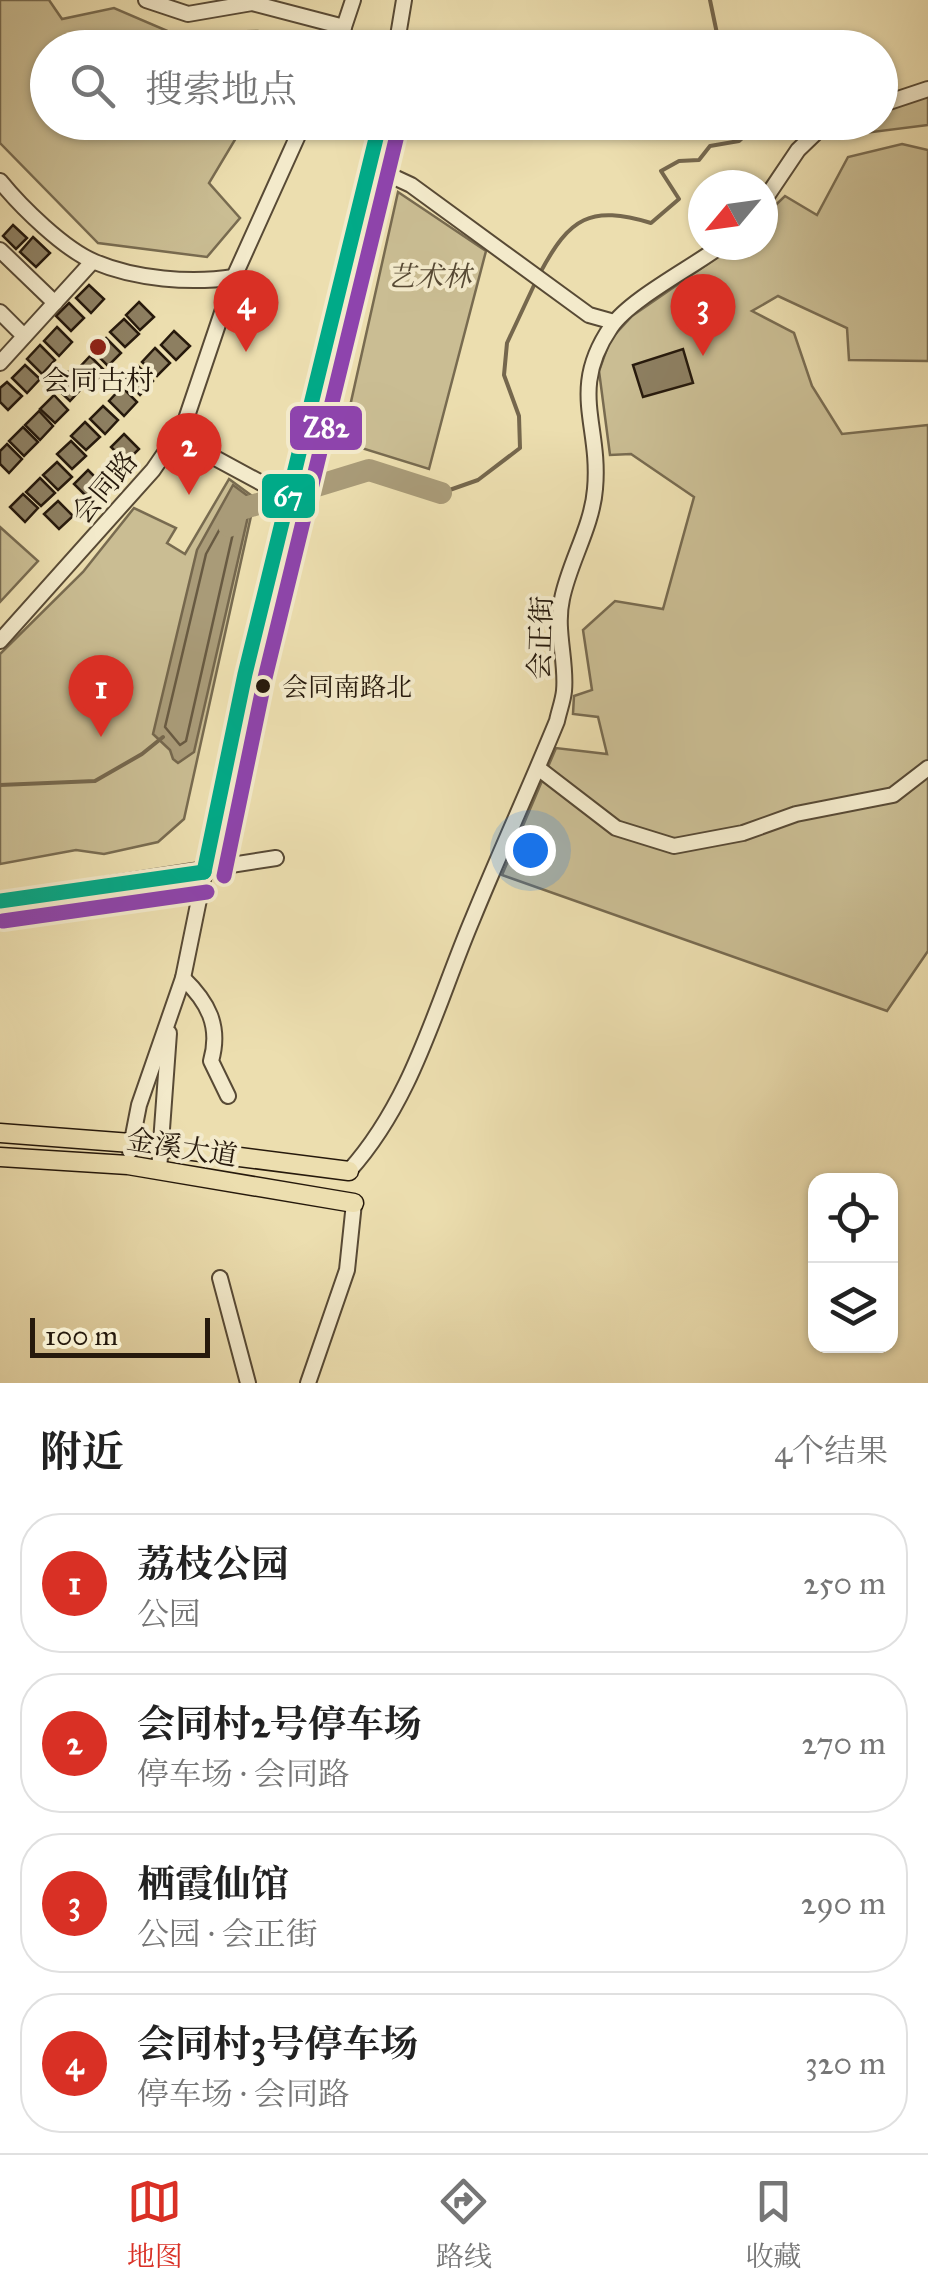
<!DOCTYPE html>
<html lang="zh">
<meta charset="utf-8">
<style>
:root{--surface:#fff;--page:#f6f6f6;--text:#222;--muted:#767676;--line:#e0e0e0;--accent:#d93025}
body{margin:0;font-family:"IM FELL Great Primer","Noto Serif SC",serif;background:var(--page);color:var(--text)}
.controls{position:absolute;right:30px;bottom:30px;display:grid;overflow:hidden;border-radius:20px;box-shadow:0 2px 8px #0004}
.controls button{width:90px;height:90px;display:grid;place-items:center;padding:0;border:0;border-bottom:2px solid var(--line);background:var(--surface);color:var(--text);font:50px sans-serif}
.compass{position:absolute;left:688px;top:170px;width:90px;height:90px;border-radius:50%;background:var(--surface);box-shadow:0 2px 8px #0004;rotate:241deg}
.scale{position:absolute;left:30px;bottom:25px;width:180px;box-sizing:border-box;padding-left:10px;border:5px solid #26190c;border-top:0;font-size:28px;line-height:35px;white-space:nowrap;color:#26190c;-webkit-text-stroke:8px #f3eacb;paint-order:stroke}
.you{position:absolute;left:530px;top:850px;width:35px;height:35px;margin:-25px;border:8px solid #fff;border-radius:50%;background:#1a73e8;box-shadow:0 0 0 15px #1a73e833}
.badge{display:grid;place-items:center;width:65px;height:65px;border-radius:50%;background:var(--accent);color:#fff;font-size:32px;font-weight:700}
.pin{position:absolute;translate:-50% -82px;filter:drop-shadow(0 2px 5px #0008)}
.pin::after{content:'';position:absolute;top:52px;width:35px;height:30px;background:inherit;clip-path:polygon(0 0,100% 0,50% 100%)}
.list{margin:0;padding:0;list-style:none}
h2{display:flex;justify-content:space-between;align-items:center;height:130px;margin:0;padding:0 40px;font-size:42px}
h2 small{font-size:32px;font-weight:400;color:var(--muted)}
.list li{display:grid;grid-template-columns:65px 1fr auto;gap:30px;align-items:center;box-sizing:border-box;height:140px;margin:0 20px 20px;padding:0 20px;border:2px solid var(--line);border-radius:40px}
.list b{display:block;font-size:38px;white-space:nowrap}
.list p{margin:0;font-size:32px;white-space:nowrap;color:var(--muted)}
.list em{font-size:32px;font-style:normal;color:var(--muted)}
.icon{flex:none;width:55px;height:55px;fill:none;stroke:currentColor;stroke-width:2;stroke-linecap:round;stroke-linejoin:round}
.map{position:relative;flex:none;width:928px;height:1383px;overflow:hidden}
.search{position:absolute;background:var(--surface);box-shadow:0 2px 8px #0004;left:30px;right:30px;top:30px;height:110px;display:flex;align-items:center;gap:25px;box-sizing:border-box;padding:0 35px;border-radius:55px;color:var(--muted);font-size:38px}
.sheet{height:770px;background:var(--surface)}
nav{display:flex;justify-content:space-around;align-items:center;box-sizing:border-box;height:140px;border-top:2px solid var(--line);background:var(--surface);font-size:28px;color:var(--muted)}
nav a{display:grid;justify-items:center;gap:5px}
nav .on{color:var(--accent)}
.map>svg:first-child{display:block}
</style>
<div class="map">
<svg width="928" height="1383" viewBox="0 0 928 1383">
<rect width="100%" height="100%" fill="#ecdeaf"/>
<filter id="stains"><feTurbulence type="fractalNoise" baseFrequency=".002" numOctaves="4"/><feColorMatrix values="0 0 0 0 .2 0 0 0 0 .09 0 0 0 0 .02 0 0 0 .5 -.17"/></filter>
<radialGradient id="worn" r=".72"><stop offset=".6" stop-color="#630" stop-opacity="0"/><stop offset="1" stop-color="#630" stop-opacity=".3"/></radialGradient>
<!-- green -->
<g fill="#cabd93" stroke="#786b50" stroke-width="2.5">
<path d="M0,0H49L62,19L114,8L172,33L258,31L282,47L48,48V122L245,123L209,183L240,218L207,257L98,243L0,143Z"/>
<path d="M928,95V125L841,136L837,123L880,122L881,111Z"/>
<path d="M902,144L928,150V361L849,360L847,328L778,296L752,311L794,333L812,386L842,434L928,425V951L887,1011L502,875L556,748L607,754L598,717L573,714L574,696L592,690L583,630L615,601L663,609L694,497L631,454L610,455L599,371L610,340L632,316L735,245H763V217L785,196L817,215L848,157Z"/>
<path d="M398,192L486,251L429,469L342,442Z"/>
<path d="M229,479L255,498L184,819L158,842L104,854L76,850L0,864V654L83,572L134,508L176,528L167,543L185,554Z"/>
<path d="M0,527L38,561L0,602Z"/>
</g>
<!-- water -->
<path fill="#a99b78" stroke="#75674d" stroke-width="2.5" d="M233,485L252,499L194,752L178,763L173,759L170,750L153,734L197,550Z"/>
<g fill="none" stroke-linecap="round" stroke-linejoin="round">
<!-- shore -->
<path stroke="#685a42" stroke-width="2.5" d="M233,514L236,520L186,741L180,745L165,727L206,554L227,516Z"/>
<!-- stream -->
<g stroke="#75674d" stroke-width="4">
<path d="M710,0L720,48"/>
<path d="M540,273C570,217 590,205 651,223L679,199L661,171L679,161L699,160L710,146L739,141L750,131L748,122"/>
<path d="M441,493L478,480L520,448L519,416L504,375L507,343L536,281"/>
<path d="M0,785L95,781L142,754L163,737"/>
</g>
<!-- river -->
<path stroke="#a99b78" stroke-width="22" d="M229,526L235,511L369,470L441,493"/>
</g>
<!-- building -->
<g fill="#8d7f61" stroke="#26190c" stroke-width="2.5">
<path d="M13,225L27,238L16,249L3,236Z"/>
<path d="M33,237L50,253L36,267L20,252Z"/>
<path d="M89,285L104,299L91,313L76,298Z"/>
<path d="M139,302L154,317L140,330L126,315Z"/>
<path d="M69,303L84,318L71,331L56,316Z"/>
<path d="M124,319L139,334L125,347L110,332Z"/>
<path d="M57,327L72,342L59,356L44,341Z"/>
<path d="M174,331L190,346L176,360L161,345Z"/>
<path d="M106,338L121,353L108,366L93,351Z"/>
<path d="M40,345L55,360L42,374L27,359Z"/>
<path d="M155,348L170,363L157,376L142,362Z"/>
<path d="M683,349L693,383L643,397L633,365Z"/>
<path d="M90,356L105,371L92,385L77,370Z"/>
<path d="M25,365L40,379L27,393L12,378Z"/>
<path d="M138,366L153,381L140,395L125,380Z"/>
<path d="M68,372L83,387L70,401L54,386Z"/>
<path d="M7,382L22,396L8,410L0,402V388Z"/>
<path d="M122,387L137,402L124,416L109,401Z"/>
<path d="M54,395L68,410L55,423L40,409Z"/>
<path d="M103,406L118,420L105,434L90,419Z"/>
<path d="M39,411L53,426L40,440L25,425Z"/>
<path d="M85,422L100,437L86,450L71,436Z"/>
<path d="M23,427L38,442L24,456L9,441Z"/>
<path d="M124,434L139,449L126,462L111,447Z"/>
<path d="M71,441L86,456L72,469L57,454Z"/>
<path d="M7,444L22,459L9,473L0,464V451Z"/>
<path d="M57,462L72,477L58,490L43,475Z"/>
<path d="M88,470L103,485L89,499L74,484Z"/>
<path d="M40,478L55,493L41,506L26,492Z"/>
<path d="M23,494L38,508L25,522L10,507Z"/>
<path d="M58,501L73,516L59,529L44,514Z"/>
</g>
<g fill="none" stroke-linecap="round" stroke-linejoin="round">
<!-- minor casing -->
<g stroke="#584a35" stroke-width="18">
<g id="minor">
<path d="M146,0L188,14L252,3L344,27"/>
<path d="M337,48L353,0"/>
<path d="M396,48L404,0"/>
<path d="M880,105L928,89"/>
<path d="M370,166L411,185L589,315L614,322"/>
<path d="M0,181C21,207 65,250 95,262C135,279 191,284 234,277"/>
<path d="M763,202L798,150L827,122"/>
<path d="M0,250L55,303"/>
<path d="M0,312L24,336"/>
<path d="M0,363L92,262"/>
<path d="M180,439L289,498"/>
<path d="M0,641L153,470L184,425L234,277L304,122"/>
<path d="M538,768L616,828L674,846L743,833L796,814L893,795L928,768"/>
<path d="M0,901L276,858"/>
<path d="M183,978C208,1002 221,1026 211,1061L228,1096"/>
<path d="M130,1151L139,1105L183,978L245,674L380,122"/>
<path d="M159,1170L169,1033"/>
<path d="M349,1171C413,1100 436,1005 473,918C500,852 530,787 557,721C559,711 563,701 564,691C567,661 555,630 562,599C569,563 592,527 595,489C601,424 568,390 611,327C630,299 693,267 722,245"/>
<path d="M220,1278L248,1383"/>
<path d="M308,1383L347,1270L354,1203"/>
</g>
</g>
<!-- major casing -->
<g stroke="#26190c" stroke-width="21">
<g id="major">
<path d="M0,1133L131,1143L349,1171"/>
<path d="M0,1157L128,1165L354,1203"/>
</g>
</g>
<!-- minor -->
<use href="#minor" stroke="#f3eacb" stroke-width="14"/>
<!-- major -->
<use href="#major" stroke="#ecdeaf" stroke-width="18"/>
<!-- bus-1 casing -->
<g stroke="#f3eacb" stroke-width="22">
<g id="bus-1">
<path d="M204,872L245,674L380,122"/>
<path d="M0,901L204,872"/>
</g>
</g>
<!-- bus-2 casing -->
<g stroke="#f3eacb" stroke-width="22">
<g id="bus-2">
<path d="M224,876L265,678L399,127"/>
<path d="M3,921L207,892"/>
</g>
</g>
<!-- bus-1 -->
<use href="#bus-1" stroke="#0a8" stroke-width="15"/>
<!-- bus-2 -->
<use href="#bus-2" stroke="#8e44ad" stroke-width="15"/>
</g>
<!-- markers -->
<circle fill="#8f2418" stroke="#f3eacb" stroke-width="4" cx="98" cy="347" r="10"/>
<circle fill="#26190c" stroke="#f3eacb" stroke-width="4" cx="263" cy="686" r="9"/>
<g text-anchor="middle" stroke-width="8" stroke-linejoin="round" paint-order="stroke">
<!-- bus labels -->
<g font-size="26" fill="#26190c" stroke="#f3eacb" text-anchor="start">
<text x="282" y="696">会同南路北</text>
</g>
<!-- park labels -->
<g font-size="28" font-style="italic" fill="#574a34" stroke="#f3eacb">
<text x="429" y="286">艺术林</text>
</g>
<!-- poi labels -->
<g font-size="28" fill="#26190c" stroke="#f3eacb">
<text x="98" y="390">会同古村</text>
</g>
<!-- street labels -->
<g font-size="28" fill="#26190c" stroke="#f3eacb">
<text transform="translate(104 487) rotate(-50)" y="10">会同路</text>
<text transform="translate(540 638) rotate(-88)" y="10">会正街</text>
<text transform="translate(182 1147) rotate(9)" y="10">金溪大道</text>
</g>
</g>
<g stroke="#f3eacb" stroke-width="4">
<rect x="288" y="404" width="76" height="48" rx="10" fill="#8e44ad"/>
<rect x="260" y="472" width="57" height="48" rx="10" fill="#0a8"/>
</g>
<g font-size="28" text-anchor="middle" font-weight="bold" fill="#fff">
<text x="326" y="437">Z82</text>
<text x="288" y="506">67</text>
</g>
<rect width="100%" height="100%" filter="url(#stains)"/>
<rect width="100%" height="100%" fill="url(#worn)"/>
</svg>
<div class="controls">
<button><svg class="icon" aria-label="locate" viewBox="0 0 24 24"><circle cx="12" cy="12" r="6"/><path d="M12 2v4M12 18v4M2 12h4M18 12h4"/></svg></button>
<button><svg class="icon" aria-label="layers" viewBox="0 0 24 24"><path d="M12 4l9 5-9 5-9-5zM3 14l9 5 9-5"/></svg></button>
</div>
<svg class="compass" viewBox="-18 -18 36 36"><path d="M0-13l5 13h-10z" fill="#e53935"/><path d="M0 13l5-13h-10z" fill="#767676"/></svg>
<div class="scale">100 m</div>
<div class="you"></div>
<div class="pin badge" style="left:101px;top:737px">1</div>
<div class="pin badge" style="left:189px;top:495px">2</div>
<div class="pin badge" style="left:703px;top:356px">3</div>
<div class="pin badge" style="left:246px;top:352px">4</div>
<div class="search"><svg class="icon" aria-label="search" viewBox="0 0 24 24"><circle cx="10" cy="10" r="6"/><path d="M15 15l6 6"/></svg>搜索地点</div>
</div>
<section class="sheet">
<h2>附近<small>4个结果</small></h2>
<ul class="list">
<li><span class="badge">1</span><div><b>荔枝公园</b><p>公园</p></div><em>250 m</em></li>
<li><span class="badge">2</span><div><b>会同村2号停车场</b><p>停车场 · 会同路</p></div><em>270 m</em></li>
<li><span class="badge">3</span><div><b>栖霞仙馆</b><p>公园 · 会正街</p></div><em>290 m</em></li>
<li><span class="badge">4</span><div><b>会同村3号停车场</b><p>停车场 · 会同路</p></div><em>320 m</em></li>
</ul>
</section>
<nav>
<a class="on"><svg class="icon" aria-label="map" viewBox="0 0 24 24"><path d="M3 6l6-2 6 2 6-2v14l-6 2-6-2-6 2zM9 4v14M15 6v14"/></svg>地图</a>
<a><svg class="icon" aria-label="directions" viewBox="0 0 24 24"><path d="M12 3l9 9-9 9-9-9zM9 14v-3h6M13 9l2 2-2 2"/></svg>路线</a>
<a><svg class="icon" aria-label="saved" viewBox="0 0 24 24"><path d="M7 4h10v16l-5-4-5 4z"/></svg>收藏</a>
</nav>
